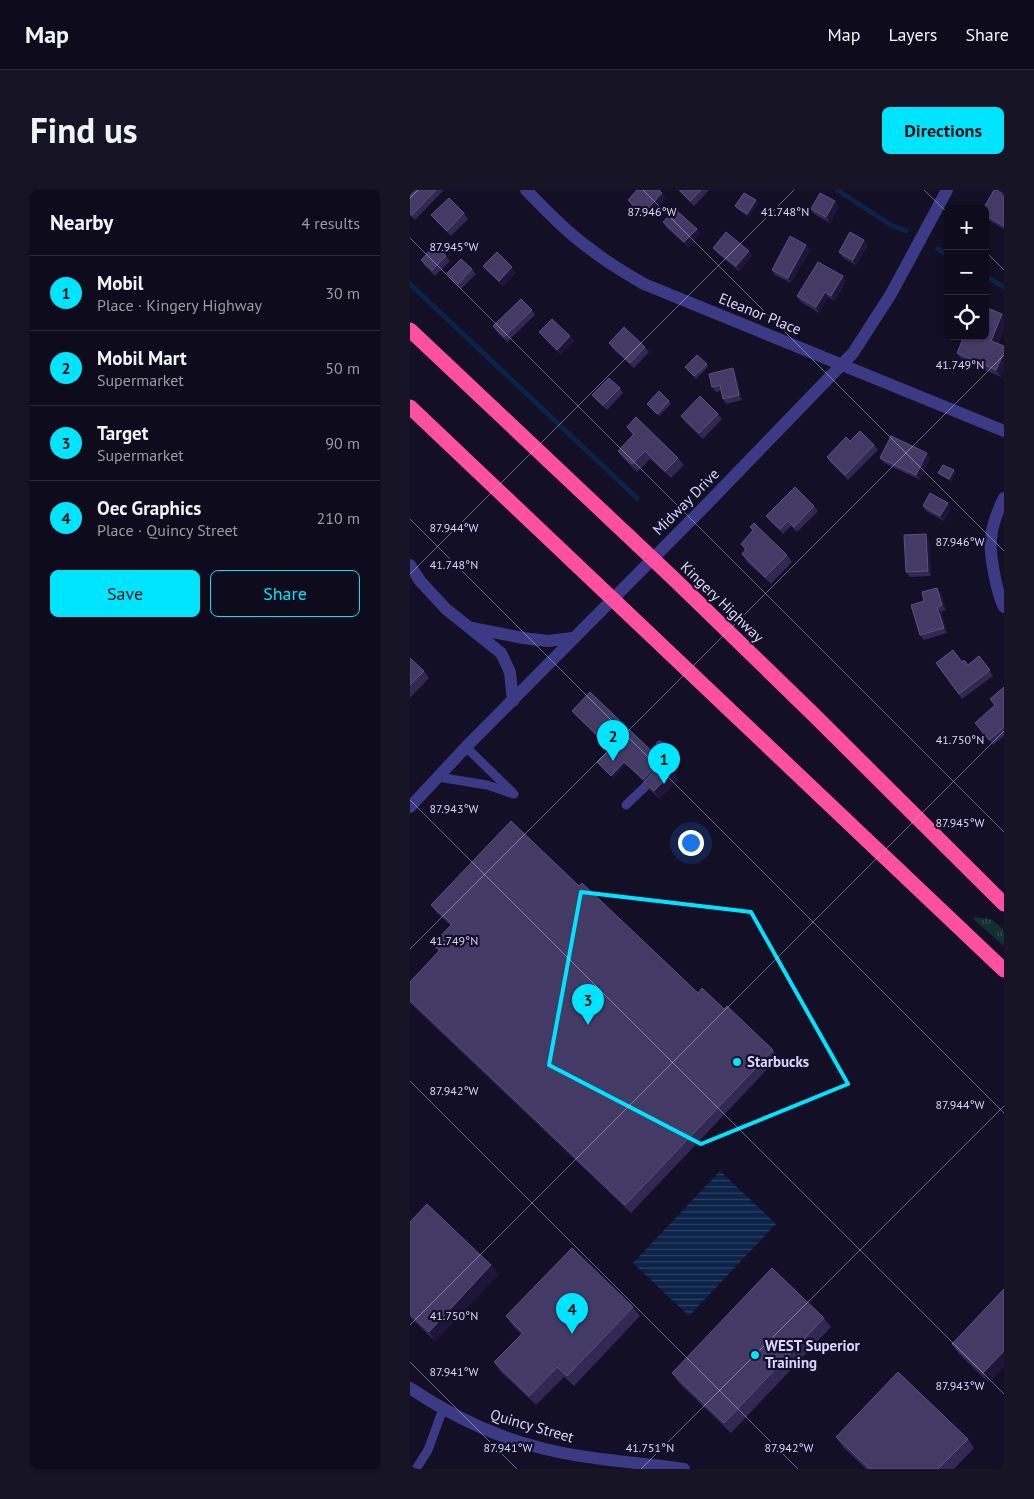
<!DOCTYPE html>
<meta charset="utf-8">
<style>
:root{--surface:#0e0b1c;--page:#171425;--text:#f1f3f6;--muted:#9b9ba3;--line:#2e2b3b;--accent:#00e5ff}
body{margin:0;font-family:"PT Sans",sans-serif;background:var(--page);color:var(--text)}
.controls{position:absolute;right:15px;top:15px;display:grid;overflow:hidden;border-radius:8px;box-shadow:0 1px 4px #0004}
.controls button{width:45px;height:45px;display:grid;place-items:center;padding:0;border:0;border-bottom:1px solid var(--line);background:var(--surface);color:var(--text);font:25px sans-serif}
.you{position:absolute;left:280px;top:652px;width:18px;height:18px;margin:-12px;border:4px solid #fff;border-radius:50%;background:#1a73e8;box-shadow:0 0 0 8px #1a73e833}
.badge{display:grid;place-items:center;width:32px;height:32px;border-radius:50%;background:var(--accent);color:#111;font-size:16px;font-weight:700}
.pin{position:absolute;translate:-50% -41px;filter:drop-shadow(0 1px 2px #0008)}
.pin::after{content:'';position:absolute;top:26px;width:18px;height:15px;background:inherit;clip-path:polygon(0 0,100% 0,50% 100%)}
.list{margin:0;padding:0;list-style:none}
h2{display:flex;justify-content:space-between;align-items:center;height:65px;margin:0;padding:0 20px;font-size:21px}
h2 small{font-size:16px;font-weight:400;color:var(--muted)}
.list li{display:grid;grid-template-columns:32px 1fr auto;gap:15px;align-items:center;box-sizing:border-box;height:75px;padding:0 20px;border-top:1px solid var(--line)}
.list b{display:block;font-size:19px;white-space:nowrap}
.list p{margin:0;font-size:16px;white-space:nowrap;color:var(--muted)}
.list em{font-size:16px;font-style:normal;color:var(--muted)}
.actions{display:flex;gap:10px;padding:15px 20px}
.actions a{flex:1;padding:11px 0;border:1px solid var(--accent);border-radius:8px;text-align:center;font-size:18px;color:var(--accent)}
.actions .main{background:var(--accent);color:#111}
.icon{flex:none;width:28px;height:28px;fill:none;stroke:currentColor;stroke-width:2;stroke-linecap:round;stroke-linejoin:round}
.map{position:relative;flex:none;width:594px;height:1279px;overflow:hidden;border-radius:8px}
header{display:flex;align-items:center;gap:30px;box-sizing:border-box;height:70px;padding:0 25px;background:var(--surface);border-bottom:1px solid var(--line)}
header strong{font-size:24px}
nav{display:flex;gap:28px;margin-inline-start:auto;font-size:18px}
.intro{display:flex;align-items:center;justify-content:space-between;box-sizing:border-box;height:120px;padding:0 30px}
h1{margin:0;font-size:35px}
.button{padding:12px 22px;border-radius:8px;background:var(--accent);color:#111;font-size:18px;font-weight:700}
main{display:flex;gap:30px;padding:0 30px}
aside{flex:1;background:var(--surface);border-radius:8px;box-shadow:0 1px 4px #0004}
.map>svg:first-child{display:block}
</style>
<header>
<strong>Map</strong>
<nav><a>Map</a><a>Layers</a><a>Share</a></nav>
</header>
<div class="intro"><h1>Find us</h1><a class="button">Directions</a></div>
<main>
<aside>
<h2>Nearby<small>4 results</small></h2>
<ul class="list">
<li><span class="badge">1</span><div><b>Mobil</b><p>Place · Kingery Highway</p></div><em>30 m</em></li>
<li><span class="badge">2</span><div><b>Mobil Mart</b><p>Supermarket</p></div><em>50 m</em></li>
<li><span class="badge">3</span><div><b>Target</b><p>Supermarket</p></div><em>90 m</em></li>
<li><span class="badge">4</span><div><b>Oec Graphics</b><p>Place · Quincy Street</p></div><em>210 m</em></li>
</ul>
<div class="actions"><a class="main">Save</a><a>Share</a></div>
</aside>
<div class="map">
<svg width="594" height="1279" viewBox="0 0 594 1279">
<defs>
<pattern id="grass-tufts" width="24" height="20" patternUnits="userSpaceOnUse" patternTransform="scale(1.25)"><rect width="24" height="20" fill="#12302f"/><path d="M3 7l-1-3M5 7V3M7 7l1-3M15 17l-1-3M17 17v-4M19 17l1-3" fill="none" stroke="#344d4e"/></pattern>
<pattern id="water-rules" width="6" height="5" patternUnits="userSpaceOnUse" patternTransform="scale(1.25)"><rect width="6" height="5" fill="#0c2248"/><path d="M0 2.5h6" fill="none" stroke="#2f4163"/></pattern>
</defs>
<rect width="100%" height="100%" fill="#130f26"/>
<!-- grass -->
<path fill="url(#grass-tufts)" d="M564,727L581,729L594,740V756L564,730Z"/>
<!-- water -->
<path fill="url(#water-rules)" d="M310,981L366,1034L279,1126L223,1073Z"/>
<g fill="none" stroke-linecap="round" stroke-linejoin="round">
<!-- stream -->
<g stroke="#0c2248" stroke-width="5">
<path d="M427,0L481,35L496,41"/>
<path d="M528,59L538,65"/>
<path d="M575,86L594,97"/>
<path d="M0,94L227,308"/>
</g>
<!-- lane -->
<g stroke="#3d3a85" stroke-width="9">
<path d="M56,557L102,602"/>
<path d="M28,587L77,595L104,604"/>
<path d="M216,615L264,569L250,555"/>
<path d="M6,1279L18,1260L33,1219"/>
</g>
<!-- street -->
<g stroke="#3d3a85" stroke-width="12">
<path d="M116,0C136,20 156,42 179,58C196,72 215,83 234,94L594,241"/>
<path d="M594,308C588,320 582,335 581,349C579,363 587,404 594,417"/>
<path d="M0,375L10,391L36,419L91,463L100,482L103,511"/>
<path d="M62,438L113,448L138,451L163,448"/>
<path d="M0,617L56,557L298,313L443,163L481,104L537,0"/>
<path d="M0,1198C40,1225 83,1246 131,1258C177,1270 227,1272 274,1279"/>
</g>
<!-- highway -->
<g stroke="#ff4fa3" stroke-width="15">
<path d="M0,140L263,388L403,524L594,714"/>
<path d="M0,217L594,780"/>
</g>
</g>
<!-- wall -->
<g fill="#312854">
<path d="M0,0H34L5,30L0,25Z"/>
<path d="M269,0H299L284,16L272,4Z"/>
<path d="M594,0V39L575,28V19Z"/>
<path d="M252,3L256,8L236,29L221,15L218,10Z"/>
<path d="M346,10L348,13L339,27L327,19L325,16Z"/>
<path d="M429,16L420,33L404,24L401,19Z"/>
<path d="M54,23L58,29L41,46L25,30L21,25Z"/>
<path d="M253,32L287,39L290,44L278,57L256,37Z"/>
<path d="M454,50L458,55L446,75L432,67L429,62Z"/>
<path d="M396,55L400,60L381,93L365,85L362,80Z"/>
<path d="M303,58L339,61L342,66L329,81L307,63Z"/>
<path d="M36,66L40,71L25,86L14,75L11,70Z"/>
<path d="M73,76L106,82L93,96L77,81Z"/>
<path d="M62,79L66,84L51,99L40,89L37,83Z"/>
<path d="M433,86L436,91L425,111L418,107L409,123L391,112L387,106Z"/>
<path d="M122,120L125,125L97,152L86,141L83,136Z"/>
<path d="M594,126V140L588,154L594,156V181L591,187L552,170L547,163Z"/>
<path d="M129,142L160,146L164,151L151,165L133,147Z"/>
<path d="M199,153L235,157L239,162L224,178L202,158Z"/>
<path d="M297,174L298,177L286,189L275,177Z"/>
<path d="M326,184L332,210L316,214L313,209L311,201L306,202L302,197Z"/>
<path d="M210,198L213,203L197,220L186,210L182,205Z"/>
<path d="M259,211L261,214L249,226L237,214Z"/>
<path d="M308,224L312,229L293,249L275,232L271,226Z"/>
<path d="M217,237L268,268L274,275L261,288L240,269L227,282L213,268L208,261L223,246Z"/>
<path d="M440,251L464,255L468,260L438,290L420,272L417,267Z"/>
<path d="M470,268H520L510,290L474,273Z"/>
<path d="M544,280L546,283L541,291L530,285L528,283Z"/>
<path d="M538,313L541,318L534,331L516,321L513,316Z"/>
<path d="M404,316L408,321L387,342L381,336L373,344L360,331L356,326Z"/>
<path d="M340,337L377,365L382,372L361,394L337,372L332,364L335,360L331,354L343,341Z"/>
<path d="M519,349L521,386L500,387L496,382Z"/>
<path d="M527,398L531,403L536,420L531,422L537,443L514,450L510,445L514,411Z"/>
<path d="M569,466L583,486L552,509L526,473L552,472L558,475Z"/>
<path d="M0,468L14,481L19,488L0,508Z"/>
<path d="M594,498V546L583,555L565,533L585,516L580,509Z"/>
<path d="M162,521L251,570L263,581L268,589L250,609L239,599L234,592L216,574L203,588L187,572L200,559Z"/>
<path d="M169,696L288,803L314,819L363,860L368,868L221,1023L0,813V792L28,762L23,754L41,736L26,722L21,715Z"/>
<path d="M0,1032L81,1075L88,1085L25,1151L0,1127Z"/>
<path d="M594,1099L579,1193L549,1164L542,1154Z"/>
<path d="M223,1117L230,1126L164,1196L154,1187L126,1215L91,1182L84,1172L111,1144L103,1136L96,1126Z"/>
<path d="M414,1128L421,1137L321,1243L269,1193L262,1183Z"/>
<path d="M426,1247L558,1249L564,1258L544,1279H456L433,1257Z"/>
</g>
<!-- shaded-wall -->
<g fill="#1d163a">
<path d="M252,3L256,8L236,29L233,24Z"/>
<path d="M346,10L348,13L339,27L337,24Z"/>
<path d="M425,11L429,16L420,33L416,27Z"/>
<path d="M287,39L290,44L278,57L274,52Z"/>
<path d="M454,50L458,55L446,75L443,70Z"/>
<path d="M396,55L400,60L381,93L378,88Z"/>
<path d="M339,61L342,66L329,81L326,76Z"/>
<path d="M102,77L106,82L93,96L89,91Z"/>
<path d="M433,86L436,91L425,111L421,106Z"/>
<path d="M415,102L418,107L409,123L406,117Z"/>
<path d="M592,124L594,126V140L586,158L581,151Z"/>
<path d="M160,146L164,151L151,165L147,160Z"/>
<path d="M594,162V181L591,187L586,180Z"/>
<path d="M323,178L326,184L332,210L329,205Z"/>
<path d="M517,263L520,268L510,290L506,285Z"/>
<path d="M544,280L546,283L541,291L539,289Z"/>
<path d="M538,313L541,318L534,331L530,326Z"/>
<path d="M516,344L519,349L521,386L518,381Z"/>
<path d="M527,398L531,403L536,420L532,415Z"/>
<path d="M527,417L531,422L537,443L534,438Z"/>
<path d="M214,572L216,574L203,588L201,586Z"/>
<path d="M263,581L268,589L250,609L244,601Z"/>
<path d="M81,1075L88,1085L25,1151L19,1142Z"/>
<path d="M594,1161V1177L579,1193L573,1183Z"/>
</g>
<!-- building -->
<g fill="#433a66" stroke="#5a527e">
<path d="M0,0H26L2,25L0,24Z"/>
<path d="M227,0H249L252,3L233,24L218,10Z"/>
<path d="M269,0H291L280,11Z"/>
<path d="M584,0H594V36L575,25V19H573Z"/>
<path d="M334,3L346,10L337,24L325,16Z"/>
<path d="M410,3L425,11L416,27L401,19Z"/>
<path d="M39,8L54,23L37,41L21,25Z"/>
<path d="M265,19L287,39L274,52L253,32Z"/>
<path d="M316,42L339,61L326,76L303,58Z"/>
<path d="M440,42L454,50L443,70L429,62Z"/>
<path d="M380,46L396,55L378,88L362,80Z"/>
<path d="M25,55L36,66L22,80L11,70Z"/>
<path d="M87,62L102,77L89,91L73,76Z"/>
<path d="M51,69L62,79L48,94L37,83Z"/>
<path d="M408,72L433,86L421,106L415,102L406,117L387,106Z"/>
<path d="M111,109L122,120L94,147L83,136Z"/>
<path d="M575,117L592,124L581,151L594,156V162L586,180L547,163L554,146H575Z"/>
<path d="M142,129L160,146L147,160L129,142Z"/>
<path d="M214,137L235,157L220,173L199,153Z"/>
<path d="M287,165L297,174L284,186L275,177Z"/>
<path d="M323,178L329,205L313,209L310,195L302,197L299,184Z"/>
<path d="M199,188L210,198L193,215L182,205Z"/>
<path d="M249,201L259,211L247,224L237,214Z"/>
<path d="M290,206L308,224L289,243L271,226Z"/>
<path d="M226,227L268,268L255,281L235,261L222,274L208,261L224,244L217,237Z"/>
<path d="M450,241L464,255L435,285L417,267L436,247L440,251Z"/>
<path d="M481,246L517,263L506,285L470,268Z"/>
<path d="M533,275L544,280L539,289L528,283Z"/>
<path d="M385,297L404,316L384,337L378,331L370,339L356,326Z"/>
<path d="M520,303L538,313L530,326L513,316Z"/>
<path d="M344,333L377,365L355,387L332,364L336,359L331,354L343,340L340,337Z"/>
<path d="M516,344L518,381L496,382L494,345Z"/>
<path d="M527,398L532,415L527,417L534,438L510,445L501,415L514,411L512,402Z"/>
<path d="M543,460L552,472L554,470L558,475L569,466L580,480L549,504L526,473Z"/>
<path d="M0,468L14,481L0,495Z"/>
<path d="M594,497V537L579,550L565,533L585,515L580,509Z"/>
<path d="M180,502L251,570L233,589L214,572L201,586L187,572L201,559L162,521Z"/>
<path d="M253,572L263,581L244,601L234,592Z"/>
<path d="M101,631L169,696L172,693L288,803L292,798L314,819L317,816L363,860L215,1015L0,810V792L30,760L23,754L42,734L21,715Z"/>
<path d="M17,1014L81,1075L19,1142L0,1124V1032Z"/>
<path d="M162,1058L223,1117L157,1186L147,1177L119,1206L84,1172L113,1143L96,1126Z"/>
<path d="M362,1078L414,1128L314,1233L262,1183Z"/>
<path d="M594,1099V1161L573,1183L542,1154Z"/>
<path d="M488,1182L558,1249L528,1279H460L426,1247Z"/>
</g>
<!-- marked area -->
<path fill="none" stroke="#00e5ff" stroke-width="4" stroke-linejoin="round" d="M171,702L341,722L438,894L291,954L139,875Z"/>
<!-- ticks -->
<path fill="none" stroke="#d9d4ff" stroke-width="1" stroke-opacity="0.45" d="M233,0L594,361M514,0L538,23M0,8L8,0M0,48L594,642M575,61L594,80M0,329L594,923M0,384L384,0M0,610L594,1204M0,759L594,165M0,891L388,1279M0,1135L594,541M0,1172L107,1279M231,1279L594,916"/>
<!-- markers -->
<g fill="#00e5ff" stroke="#130f26" stroke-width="2">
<circle cx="327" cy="872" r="5"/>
<circle cx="345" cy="1165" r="5"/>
</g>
<g text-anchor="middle" stroke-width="4.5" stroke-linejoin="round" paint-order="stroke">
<!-- street labels -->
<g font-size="15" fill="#d9d4ff" stroke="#130f26">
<text transform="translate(350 124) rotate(22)" y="5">Eleanor Place</text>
<text transform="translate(276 312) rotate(-45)" y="5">Midway Drive</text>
<text transform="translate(312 412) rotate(44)" y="5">Kingery Highway</text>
<text transform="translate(122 1236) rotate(16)" y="5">Quincy Street</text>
</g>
<!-- poi labels -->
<g font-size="15" font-weight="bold" fill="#d9d4ff" stroke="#130f26" text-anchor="start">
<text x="337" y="877">Starbucks</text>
<text x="355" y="1161">WEST Superior<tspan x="355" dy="17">Training</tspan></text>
</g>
</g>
<g font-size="12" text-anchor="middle" fill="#d9d4ff" stroke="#130f26" stroke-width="4.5" stroke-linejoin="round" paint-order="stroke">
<text x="242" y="26">87.946°W</text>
<text x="375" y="26">41.748°N</text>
<text x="44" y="61">87.945°W</text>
<text x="550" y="179">41.749°N</text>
<text x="44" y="342">87.944°W</text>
<text x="550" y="356">87.946°W</text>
<text x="44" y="379">41.748°N</text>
<text x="550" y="554">41.750°N</text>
<text x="44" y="623">87.943°W</text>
<text x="550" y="637">87.945°W</text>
<text x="44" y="755">41.749°N</text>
<text x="44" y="905">87.942°W</text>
<text x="550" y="919">87.944°W</text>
<text x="44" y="1130">41.750°N</text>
<text x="44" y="1186">87.941°W</text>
<text x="550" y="1200">87.943°W</text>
<text x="98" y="1262">87.941°W</text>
<text x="240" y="1262">41.751°N</text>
<text x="379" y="1262">87.942°W</text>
</g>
</svg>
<div class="controls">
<button>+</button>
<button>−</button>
<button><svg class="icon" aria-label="locate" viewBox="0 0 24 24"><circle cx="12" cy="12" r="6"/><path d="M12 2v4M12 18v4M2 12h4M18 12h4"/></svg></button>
</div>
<div class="you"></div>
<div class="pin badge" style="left:254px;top:594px">1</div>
<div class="pin badge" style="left:203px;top:571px">2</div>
<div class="pin badge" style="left:178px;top:835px">3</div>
<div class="pin badge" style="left:162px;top:1144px">4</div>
</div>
</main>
